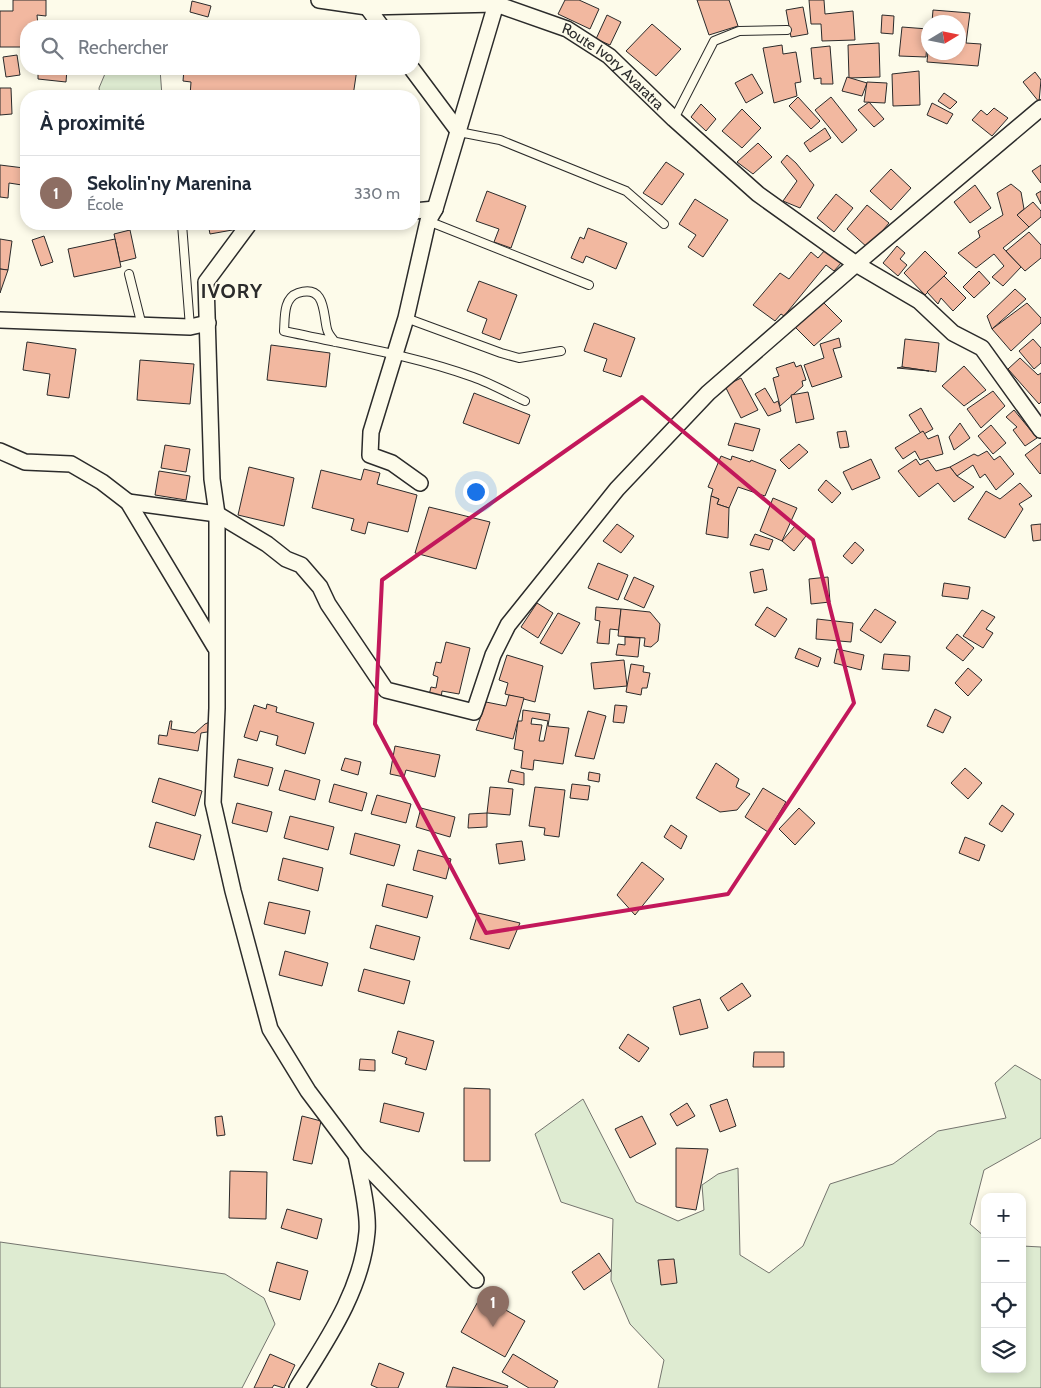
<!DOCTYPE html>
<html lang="fr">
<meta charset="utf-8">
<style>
:root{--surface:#fff;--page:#f2f2f3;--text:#1f2937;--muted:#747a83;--line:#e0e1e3;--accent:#c62828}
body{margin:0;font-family:Cabin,sans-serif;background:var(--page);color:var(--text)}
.controls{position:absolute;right:15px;bottom:15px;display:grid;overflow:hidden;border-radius:10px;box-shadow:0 2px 8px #0003}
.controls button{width:45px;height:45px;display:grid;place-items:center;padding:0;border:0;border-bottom:1px solid var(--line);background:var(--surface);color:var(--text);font:25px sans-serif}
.compass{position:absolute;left:921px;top:15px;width:45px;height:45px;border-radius:50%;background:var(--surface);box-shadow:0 2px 8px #0003;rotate:80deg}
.you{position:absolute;left:475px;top:491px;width:18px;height:18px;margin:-12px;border:4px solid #fff;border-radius:50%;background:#1a73e8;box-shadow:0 0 0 8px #1a73e833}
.badge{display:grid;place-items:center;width:32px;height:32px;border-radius:50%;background:var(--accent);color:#fff;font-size:16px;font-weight:700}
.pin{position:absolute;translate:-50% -41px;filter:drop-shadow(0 1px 2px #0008)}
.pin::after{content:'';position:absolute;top:26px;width:18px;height:15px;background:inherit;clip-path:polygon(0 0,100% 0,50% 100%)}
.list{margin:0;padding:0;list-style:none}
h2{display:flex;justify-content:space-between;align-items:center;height:65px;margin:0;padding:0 20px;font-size:21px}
h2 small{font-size:16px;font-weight:400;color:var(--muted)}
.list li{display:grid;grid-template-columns:32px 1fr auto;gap:15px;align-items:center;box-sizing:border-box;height:75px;padding:0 20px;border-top:1px solid var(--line)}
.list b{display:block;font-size:19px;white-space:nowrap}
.list p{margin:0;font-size:16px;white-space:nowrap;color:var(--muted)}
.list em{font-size:16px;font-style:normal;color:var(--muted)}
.icon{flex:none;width:28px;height:28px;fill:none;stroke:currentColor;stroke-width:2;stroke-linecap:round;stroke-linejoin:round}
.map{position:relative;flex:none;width:1041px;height:1388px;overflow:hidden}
.search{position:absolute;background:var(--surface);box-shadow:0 2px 8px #0003;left:20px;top:20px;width:400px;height:55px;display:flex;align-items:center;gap:12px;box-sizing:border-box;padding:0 18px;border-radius:20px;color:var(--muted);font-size:19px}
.panel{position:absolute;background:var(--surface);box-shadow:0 2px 8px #0003;left:20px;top:90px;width:400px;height:140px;border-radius:20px}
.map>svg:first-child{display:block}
</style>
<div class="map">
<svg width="1041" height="1388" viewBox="0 0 1041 1388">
<rect width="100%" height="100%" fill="#fdfbea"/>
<!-- green -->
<g fill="#deebd1" stroke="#74746e">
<path d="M107,69H160L162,96H100L99,88Z"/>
<path d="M1015,1065L1041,1080V1138L984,1170L970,1224L985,1237V1369H1022V1246L1041,1247V1388H658L664,1360L630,1324L611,1280L613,1219L561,1202L535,1134L583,1099L636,1202L678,1221L704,1210L702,1185L718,1174L738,1168L740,1255L769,1273L803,1246L830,1184L893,1164L938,1131L1006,1118L995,1083Z"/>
<path d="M0,1242L225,1274L264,1298L275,1324L242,1388H0Z"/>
</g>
<!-- building -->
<g fill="#f2b8a0" stroke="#2b2b2b" fill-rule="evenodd">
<path d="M13,0H46V16L37,15L38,26H26V47H0V11H13Z"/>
<path d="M565,0H579L599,9L590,29L558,14Z"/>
<path d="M697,0H729L738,26L709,35Z"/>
<path d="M809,0H824L825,14L853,11L855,40L822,41L821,24H811Z"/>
<path d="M192,1L211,6L208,17L190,12Z"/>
<path d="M803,7L808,34L791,37L786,10Z"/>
<path d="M933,10L970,13L966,43L981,44L978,66L927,62L928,51L958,52V22H932Z"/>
<path d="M607,15L621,22L610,45L596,39Z"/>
<path d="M882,15L894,16L893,34L881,33Z"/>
<path d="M652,24L681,49L656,76L626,51Z"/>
<path d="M902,27L928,29L926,57L899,56Z"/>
<path d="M879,43L880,77L849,78L848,45Z"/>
<path d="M782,45L783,54L796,52L801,82L795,83L797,96L774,103L763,48Z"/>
<path d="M830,46L833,84H821V78L814,79L811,48Z"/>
<path d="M17,55L20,75L6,77L3,57Z"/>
<path d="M38,69H67L66,82L38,79Z"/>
<path d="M184,69H357L353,96H190L191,82L183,81Z"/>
<path d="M919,71L920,105L893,106L892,74Z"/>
<path d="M1035,72L1041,80L1039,102L1023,82Z"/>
<path d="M752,74L763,93L746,103L735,83Z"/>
<path d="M847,77L867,83L862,96L842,91Z"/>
<path d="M867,82L887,83L885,103L864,102Z"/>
<path d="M0,88H11L12,114L0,115Z"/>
<path d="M944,93L957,102L950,109L938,101Z"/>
<path d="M798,97L820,121L811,129L789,106Z"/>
<path d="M831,97L857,130L842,143L815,110Z"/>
<path d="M869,102L884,119L874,127L858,110Z"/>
<path d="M932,103L953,114L947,124L927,115Z"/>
<path d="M701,104L716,119L706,131L691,117Z"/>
<path d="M994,108L1008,118L992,136L972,120L981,110L987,115Z"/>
<path d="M742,109L761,128L742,148L722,131Z"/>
<path d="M825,128L831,138L810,152L804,143Z"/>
<path d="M758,143L772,157L753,174L737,162Z"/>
<path d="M787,155L796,163L814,185L800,208L783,201L797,181L781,162Z"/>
<path d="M666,162L684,174L662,205L643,193Z"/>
<path d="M0,165L24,168L22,185L9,183L8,198L0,197Z"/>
<path d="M1041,165V183L1032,171Z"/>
<path d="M891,169L911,188L891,210L870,191Z"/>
<path d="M1011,184L1021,192L1024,209L1017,215L1029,227L1003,248L1021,267L1003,286L992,277L1004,266L994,254L976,268L958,253L980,237L978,231L1003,215L997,193Z"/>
<path d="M975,185L991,208L970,223L954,202Z"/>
<path d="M487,191L526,206L511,248L494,242L499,229L476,221Z"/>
<path d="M1041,191V204L1036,194Z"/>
<path d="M836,194L853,208L834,232L817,218Z"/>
<path d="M695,199L728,220L703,257L688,247L696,235L679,224Z"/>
<path d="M1033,202L1041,211V217L1029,227L1017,215Z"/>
<path d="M867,205L889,223L868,248L847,229Z"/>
<path d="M208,224H237L238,229L210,234Z"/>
<path d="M588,228L627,243L616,269L586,256L583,263L571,258L580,237L584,239Z"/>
<path d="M130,230L136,258L120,262L114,234Z"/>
<path d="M1029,232L1041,245V258L1025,271L1006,251Z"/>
<path d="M44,236L53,262L41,266L32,240Z"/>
<path d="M0,239L12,241L8,270L0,269Z"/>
<path d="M115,239L121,267L74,277L68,249Z"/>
<path d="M897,246L905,253L900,259L907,265L898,276L883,263Z"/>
<path d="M825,250L842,262L834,271L826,265L784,316L781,314L775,321L753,305L780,273L789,279L811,252L818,258Z"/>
<path d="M925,251L947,273L925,295L904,273Z"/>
<path d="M0,269L8,270L0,293Z"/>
<path d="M979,271L990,283L974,298L963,287Z"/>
<path d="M944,276L966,298L953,311L941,298L938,304L927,292Z"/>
<path d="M479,281L517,295L500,340L482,333L487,319L467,311Z"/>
<path d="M1015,289L1026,299L992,329L987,316Z"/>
<path d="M822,301L842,321L814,346L793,325Z"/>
<path d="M1027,303L1041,318V323L1011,351L992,329Z"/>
<path d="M594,323L635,338L621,377L603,371L607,359L584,351Z"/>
<path d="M839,338L841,347L833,349L842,377L812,387L804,365L824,358L820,344Z"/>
<path d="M905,339L939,343L936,372L902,367Z"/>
<path d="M1033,339L1041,348V363L1034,369L1019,351Z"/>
<path d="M27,342L76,349L69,398L47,395L50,374L23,370Z"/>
<path d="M271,345L330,353L326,387L267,380Z"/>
<path d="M1020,358L1038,375L1041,373V402L1039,404L1008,369Z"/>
<path d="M140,360L194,364L190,404L137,400Z"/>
<path d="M794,362L796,367L801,365L806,380L802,381L803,386L780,406L773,378L779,376L776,368Z"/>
<path d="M964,366L986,390L964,406L942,386Z"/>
<path d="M902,367L929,371L897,368Z"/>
<path d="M741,378L758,410L741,418L725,386Z"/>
<path d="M765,388L774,403L778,401L781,411L768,416L755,394Z"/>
<path d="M993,391L1005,406L981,428L967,409Z"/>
<path d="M808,392L814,419L796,423L791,395Z"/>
<path d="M474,393L530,415L519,444L463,423Z"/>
<path d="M921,408L933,429L922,435L909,415Z"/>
<path d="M1014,410L1037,438L1025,446L1013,430L1017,427L1006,417Z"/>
<path d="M735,423L760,429L753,451L728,445Z"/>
<path d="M960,423L970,438L954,450L949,437Z"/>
<path d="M991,425L1006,443L993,454L978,436Z"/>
<path d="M846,431L849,447L840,448L837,432Z"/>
<path d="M923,431L928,439L938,435L943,454L920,460L915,451L903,459L895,448Z"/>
<path d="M1041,443V473L1040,474L1025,455Z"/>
<path d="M799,444L808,452L789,469L780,460Z"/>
<path d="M165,445L190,449L186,472L161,468Z"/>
<path d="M987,451L994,460L1000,456L1014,474L996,490L985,474L980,478L973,465L957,476L950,467L974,454L978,456Z"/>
<path d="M721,456L731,460L732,456L750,462L751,460L776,470L765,496L738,487L729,508L717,504L719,499L711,496L713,489L708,487Z"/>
<path d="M871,459L880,478L852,490L843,472Z"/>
<path d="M916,459L920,465L928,460L936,471L950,467L957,476L974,487L954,502L938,483L919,497L898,471Z"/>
<path d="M249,467L294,478L284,526L238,515Z"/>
<path d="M364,469L380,473L377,484L417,495L408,532L368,522L365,534L351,530L354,519L312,508L321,470L361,480Z"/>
<path d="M159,471L190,476L186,500L155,495Z"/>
<path d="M826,480L841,493L832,503L818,490Z"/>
<path d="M1020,483L1032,496L1019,504L1023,509L1005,538L968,519L986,491L1000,499Z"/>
<path d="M711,496L719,499L717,504L729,508L728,538L706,534Z"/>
<path d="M773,498L797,508L782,541L760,531Z"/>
<path d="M429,507L490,522L476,569L415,553Z"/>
<path d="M617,524L634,536L621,553L603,541Z"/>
<path d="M1041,524V540L1033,541L1031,525Z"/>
<path d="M795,526L806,536L794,551L782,541Z"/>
<path d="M755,534L773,540L769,550L750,545Z"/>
<path d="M855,542L864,550L852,564L843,556Z"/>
<path d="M598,563L628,575L618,600L588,588Z"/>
<path d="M763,569L767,590L754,593L750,572Z"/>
<path d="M634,577L654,586L644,608L624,599Z"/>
<path d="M828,577L830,602L811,604L809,579Z"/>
<path d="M944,583L970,587L968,599L942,596Z"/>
<path d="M537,603L553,613L538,638L521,627Z"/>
<path d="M596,607L621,609L619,630L610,629L609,644L597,643L600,621L595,620Z"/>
<path d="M767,607L787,619L775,637L755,625Z"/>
<path d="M621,609L650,612L660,624L658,641L651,647L644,646L645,638L618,636Z"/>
<path d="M875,609L896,622L881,643L860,630Z"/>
<path d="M982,610L995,617L986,629L993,633L983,648L963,636Z"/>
<path d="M558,613L580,623L562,654L540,643Z"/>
<path d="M817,619L853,623L851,642L816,639Z"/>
<path d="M957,634L974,648L963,661L946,648Z"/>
<path d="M625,637L640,638L638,657L616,655L618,644L625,645Z"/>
<path d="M446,642L470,648L459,694L442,691L441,698L429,695L431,687L436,688L438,677L433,675L436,662L441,663Z"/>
<path d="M799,648L821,658L818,667L795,658Z"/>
<path d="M837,649L864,655L861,670L834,663Z"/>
<path d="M884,654L910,656L909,671L882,669Z"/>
<path d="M507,655L543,666L535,702L505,694L508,683L499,680Z"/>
<path d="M624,660L627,686L594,689L591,663Z"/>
<path d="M631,664L644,666L643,672L650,673L647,688H642L641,695L626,692Z"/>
<path d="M968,668L982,680L968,696L955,683Z"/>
<path d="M509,695L524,698L513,739L476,730L486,702L506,706Z"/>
<path d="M267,704L277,707L276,712L314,723L305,754L276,745L278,736L260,731L257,741L244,737L254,705L266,709Z"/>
<path d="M615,705L627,706L624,723L613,722Z"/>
<path d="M935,709L951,717L943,733L927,726Z"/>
<path d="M523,710L550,714L548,726L569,728L563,764L534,760L533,770L521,768L523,751L514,749L518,721H522ZM532,718L548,721L544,741H539L542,725L531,724Z"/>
<path d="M588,711L606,716L594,759L575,756Z"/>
<path d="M170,721H172L171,729L195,733L205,724L212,721L213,731L201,733L198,751L158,744L159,735L167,736Z"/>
<path d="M395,746L440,755L435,777L406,770L404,777L390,774Z"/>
<path d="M345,758L361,762L358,775L341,770Z"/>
<path d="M238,759L273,768L268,786L234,777Z"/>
<path d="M716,763L739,779L736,787L750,794L737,810L720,812L696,798Z"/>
<path d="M965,768L982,783L968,799L951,783Z"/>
<path d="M285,770L320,780L315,800L279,790Z"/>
<path d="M511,770L524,773V785L508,782Z"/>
<path d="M589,772L600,774L599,782L588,780Z"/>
<path d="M159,778L202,791L195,816L152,802Z"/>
<path d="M334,784L367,793L362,811L329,802Z"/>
<path d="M572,784L590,786L588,800L570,798Z"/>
<path d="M490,787L513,789L510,815L487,813Z"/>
<path d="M535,787L565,790L559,837L544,835L545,828L529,826Z"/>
<path d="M763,788L786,802L768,832L745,817Z"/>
<path d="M377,795L411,804L406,823L371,814Z"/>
<path d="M237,803L272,812L267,832L232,823Z"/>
<path d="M1002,805L1014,814L1002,832L989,824Z"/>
<path d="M421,808L455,817L450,837L416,827Z"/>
<path d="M799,808L815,823L795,845L779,829Z"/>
<path d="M487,813V827L468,828L469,814Z"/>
<path d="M290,816L334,827L328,850L284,838Z"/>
<path d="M156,822L201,835L194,860L149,847Z"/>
<path d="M671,825L687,836L681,849L664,837Z"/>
<path d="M355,833L400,845L394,866L350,854Z"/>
<path d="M965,837L985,845L979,861L959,853Z"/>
<path d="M522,841L525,860L499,864L496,844Z"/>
<path d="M418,850L451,859L446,879L413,870Z"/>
<path d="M283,858L323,868L318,891L278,880Z"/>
<path d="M642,862L664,879L635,915L617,895Z"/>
<path d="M387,884L433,896L427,918L382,906Z"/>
<path d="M269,902L310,911L305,934L264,924Z"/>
<path d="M478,913L520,923L509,949L470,939Z"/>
<path d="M376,925L420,937L414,960L370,948Z"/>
<path d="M285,951L328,963L322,986L279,975Z"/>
<path d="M364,969L410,981L404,1004L358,991Z"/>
<path d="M742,983L751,996L728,1011L720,998Z"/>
<path d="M700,999L708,1028L680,1035L673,1007Z"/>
<path d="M398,1031L434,1041L426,1070L405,1064L407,1058L392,1053Z"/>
<path d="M628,1034L649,1048L639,1062L619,1048Z"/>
<path d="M754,1052H784V1067H753Z"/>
<path d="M360,1059L375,1060V1071L359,1070Z"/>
<path d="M464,1088L490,1089V1161H464Z"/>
<path d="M727,1099L736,1126L720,1132L710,1105Z"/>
<path d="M384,1103L424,1113L419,1132L380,1122Z"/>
<path d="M687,1103L695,1116L677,1126L670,1114Z"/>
<path d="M222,1116L225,1135L217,1136L215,1117Z"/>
<path d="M302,1116L321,1121L312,1164L293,1160Z"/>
<path d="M642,1116L656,1144L630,1158L615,1129Z"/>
<path d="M676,1148L708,1149L696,1210L676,1207Z"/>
<path d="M230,1171L267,1172L266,1219L229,1218Z"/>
<path d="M287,1209L322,1219L317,1239L281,1228Z"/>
<path d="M599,1253L611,1271L584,1290L572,1272Z"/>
<path d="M674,1259L677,1283L661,1285L658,1260Z"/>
<path d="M277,1262L308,1271L300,1300L269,1291Z"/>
<path d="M481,1296L525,1321L505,1357L461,1332Z"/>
<path d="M270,1354L295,1365L284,1388L274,1385L272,1388H254Z"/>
<path d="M513,1354L558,1381L554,1388H529L502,1372Z"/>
<path d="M379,1363L404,1373L398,1388H378L371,1385Z"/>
<path d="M453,1367L508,1386L507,1388L446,1387Z"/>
</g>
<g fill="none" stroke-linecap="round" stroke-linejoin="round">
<!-- lane casing -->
<g stroke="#2b2b2b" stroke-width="10">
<g id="lane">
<path d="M674,119L714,41L739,31L787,30"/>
<path d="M459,132L500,140L626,191L664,224"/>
<path d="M428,221L589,285"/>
<path d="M182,224L190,327"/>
<path d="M129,274L142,326"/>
<path d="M406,318L501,353L519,358L561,351"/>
<path d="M335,342C332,338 328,334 327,329C323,314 326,284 298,293C283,298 285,318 284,331C347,345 412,355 473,377C490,383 508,393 525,401"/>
</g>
</g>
<!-- street casing -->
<g stroke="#2b2b2b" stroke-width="18">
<g id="street">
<path id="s1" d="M319,0L367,7L496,4L567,29L609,56L674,119L758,194L856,264L919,301L953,333L982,348L1041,430"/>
<path d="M367,7L381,26"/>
<path d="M412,69L459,132"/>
<path d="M414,211L435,209"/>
<path d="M249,224L206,282L212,479L217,514V708L213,803L233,891L270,1029L308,1091L356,1155L476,1280"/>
<path d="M0,320L190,327L208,323"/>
<path d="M0,451L25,462L71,464L102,482L128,502L215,647"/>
<path d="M420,483L392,463L370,455L371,432L406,318L428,221L435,209L496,4"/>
<path d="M128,502L217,514L267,544L286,559L301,565L320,587L328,604L386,690L474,712L493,655L508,625L617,489L708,393L856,264L1041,108"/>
<path d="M297,1388C327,1340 362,1290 367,1232C369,1212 360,1176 356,1155"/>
</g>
</g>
<!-- lane -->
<use href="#lane" stroke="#fdfbea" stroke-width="8"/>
<!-- street -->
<use href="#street" stroke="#fdfbea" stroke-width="15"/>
</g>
<!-- marked area -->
<path fill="none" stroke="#c2185b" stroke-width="4" stroke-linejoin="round" d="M642,397L813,540L854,703L728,894L486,933L375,724L382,580Z"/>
<g text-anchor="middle" stroke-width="4" stroke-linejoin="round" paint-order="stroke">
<!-- street labels -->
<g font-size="15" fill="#2b2b2b" stroke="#fdfbea">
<text dy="5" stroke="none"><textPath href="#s1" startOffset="312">Route Ivory Avaratra</textPath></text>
</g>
<!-- district labels -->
<g font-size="20" font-weight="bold" letter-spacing="1" fill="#2b2b2b" stroke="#fdfbea">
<text x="232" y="298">IVORY</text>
</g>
</g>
</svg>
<div class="controls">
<button>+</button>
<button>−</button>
<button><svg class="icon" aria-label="locate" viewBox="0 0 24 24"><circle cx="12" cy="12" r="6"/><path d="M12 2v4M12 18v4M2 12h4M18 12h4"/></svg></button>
<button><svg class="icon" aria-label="layers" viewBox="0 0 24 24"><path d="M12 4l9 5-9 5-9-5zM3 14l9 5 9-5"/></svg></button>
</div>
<svg class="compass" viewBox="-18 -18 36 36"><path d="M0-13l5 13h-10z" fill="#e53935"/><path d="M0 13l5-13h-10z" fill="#747a83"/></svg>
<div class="you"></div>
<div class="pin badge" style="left:493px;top:1327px;background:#8d6e63">1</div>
<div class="search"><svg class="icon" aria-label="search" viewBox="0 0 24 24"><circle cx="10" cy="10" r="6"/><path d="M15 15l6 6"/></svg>Rechercher</div>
<section class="panel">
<h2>À proximité<small></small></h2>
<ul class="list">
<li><span class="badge" style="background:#8d6e63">1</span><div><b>Sekolin'ny Marenina</b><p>École</p></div><em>330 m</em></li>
</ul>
</section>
</div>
